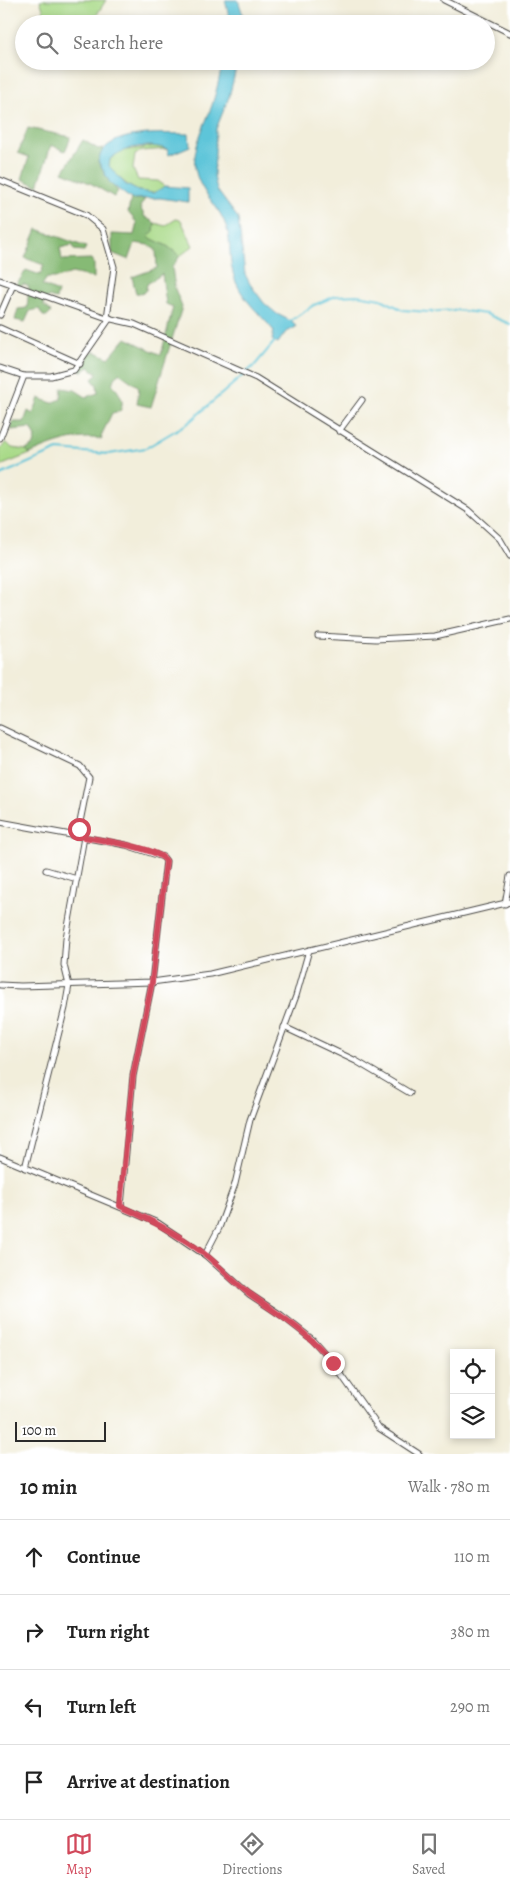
<!DOCTYPE html>
<meta charset="utf-8">
<style>
:root{--surface:#fff;--page:#f2f2f2;--text:#222;--muted:#767676;--line:#e0e0e0;--accent:#d1495b}
body{margin:0;font-family:Alegreya,serif;background:var(--page);color:var(--text)}
.controls{position:absolute;right:15px;bottom:15px;display:grid;overflow:hidden;border-radius:0px;box-shadow:0 2px 8px #0003}
.controls button{width:45px;height:45px;display:grid;place-items:center;padding:0;border:0;border-bottom:1px solid var(--line);background:var(--surface);color:var(--text);font:25px sans-serif}
.scale{position:absolute;left:15px;bottom:12px;width:91px;box-sizing:border-box;padding-left:5px;border:2px solid #2b2b2b;border-top:0;font-size:14px;line-height:18px;white-space:nowrap;color:#2b2b2b;-webkit-text-stroke:4px #fff;paint-order:stroke}
.stop{position:absolute;width:15px;height:15px;margin:-11px;border:4px solid #d1495b;border-radius:50%;background:#fff}
.stop.end{background:#d1495b;border-color:#fff;box-shadow:0 1px 5px #0008}
.list{margin:0;padding:0;list-style:none}
h2{display:flex;justify-content:space-between;align-items:center;height:65px;margin:0;padding:0 20px;font-size:21px}
h2 small{font-size:16px;font-weight:400;color:var(--muted)}
.list li{display:grid;grid-template-columns:32px 1fr auto;gap:15px;align-items:center;box-sizing:border-box;height:75px;padding:0 20px;border-top:1px solid var(--line)}
.list b{display:block;font-size:19px;white-space:nowrap}
.list em{font-size:16px;font-style:normal;color:var(--muted)}
.icon{flex:none;width:28px;height:28px;fill:none;stroke:currentColor;stroke-width:2;stroke-linecap:round;stroke-linejoin:round}
.map{position:relative;flex:none;width:510px;height:1454px;overflow:hidden}
.search{position:absolute;background:var(--surface);box-shadow:0 2px 8px #0003;left:15px;right:15px;top:15px;height:55px;display:flex;align-items:center;gap:12px;box-sizing:border-box;padding:0 18px;border-radius:28px;color:var(--muted);font-size:19px}
.sheet{height:365px;background:var(--surface)}
nav{display:flex;justify-content:space-around;align-items:center;box-sizing:border-box;height:70px;border-top:1px solid var(--line);background:var(--surface);font-size:14px;color:var(--muted)}
nav a{display:grid;justify-items:center;gap:2px}
nav .on{color:var(--accent)}
.map>svg:first-child{display:block}
</style>
<div class="map">
<svg width="510" height="1454" viewBox="0 0 510 1454">
<rect width="100%" height="100%" fill="#fff"/>
<filter id="ink" filterUnits="userSpaceOnUse"><feTurbulence type="fractalNoise" baseFrequency=".02" numOctaves="2"/><feDisplacementMap in="SourceGraphic" scale="10" xChannelSelector="R" yChannelSelector="G"/><feConvolveMatrix kernelMatrix="1 2 1 2 8 2 1 2 1" color-interpolation-filters="sRGB"/></filter>
<filter id="wash" filterUnits="userSpaceOnUse"><feTurbulence type="fractalNoise" baseFrequency=".0096" numOctaves="4" result="noise"/><feDisplacementMap in="SourceGraphic" scale="20" xChannelSelector="R" yChannelSelector="G"/><feGaussianBlur stdDeviation="1.12" result="paint"/><feColorMatrix in="noise" values="0 0 0 0 0 0 0 0 0 0 0 0 0 0 0 0 0 1.4 0 .05"/><feComposite in="paint" operator="in"/></filter>
<g filter="url(#wash)">
<rect width="100%" height="100%" fill="#f2eedb"/>
<!-- green -->
<g fill="#a9da88" stroke="#6a825a">
<path d="M40,0H106L91,24H48Z"/>
<path d="M156,146L167,149L141,151L135,155L133,169L138,180L158,181L165,186C145,204 121,182 109,166L110,159L120,151Z"/>
<path d="M176,219L181,220L193,246L180,256L167,246L148,237L154,231L155,223L165,226Z"/>
<path d="M6,442L12,448L26,450L30,454L0,466V450Z"/>
</g>
<!-- forest -->
<g fill="#86ba74" stroke="#587250">
<path d="M28,128L71,137L65,151L51,145L38,186L22,179L29,157L18,153Z"/>
<path d="M83,140L98,149L103,148L98,162L110,183L118,191L114,197L92,184L63,172Z"/>
<path d="M131,199H145L140,207L145,217L155,223L154,231L148,237L167,246L180,256L172,267L175,289L182,307L151,407L137,404L139,387L119,373L112,383C118,392 126,400 120,411L112,413L101,436L102,439C76,435 54,443 30,454L26,450L34,445L36,437L31,428L11,430L13,422H24L28,411L33,414L39,398L52,403L61,399L62,388L75,390L86,397L98,393L97,385L92,379L98,374L89,367L82,372L78,367L87,360V353L96,352L109,358L126,338L161,355L173,307L166,304L162,274L147,284L146,290L142,294L136,293L132,277L157,268L156,250L148,245L135,243L129,260L112,253V234L134,235L137,223L128,212Z"/>
<path d="M37,229L86,247L84,251L74,250L73,245L60,248L62,260L91,259L94,264V278L72,273L57,278H47L42,285L58,292L56,299L48,297L43,305L51,312L48,316H43L39,309L30,311L25,322L15,320L18,309L27,308L29,287L24,284L14,289L26,270L40,275L44,265L25,258Z"/>
</g>
<!-- water -->
<g fill="#5dc5d9" stroke="#447882">
<path d="M225,0H238L246,24H231Z"/>
<path d="M223,61H238L229,97L216,129L214,176L217,190L238,218L245,274L250,284L264,303L277,314L293,322L296,327L285,333L278,343L272,340L274,331C259,312 239,298 233,273C228,256 232,237 224,221C216,202 199,192 195,168C192,146 207,122 213,102C217,89 220,75 223,61Z"/>
<path d="M189,134L190,146L169,155L167,149C148,143 126,146 110,159L109,166L125,184L138,191L154,193L165,186L188,188V202L160,198L131,199L110,183L98,161C100,157 101,151 105,148C124,130 165,134 189,134Z"/>
</g>
<g fill="none" stroke-linecap="round" stroke-linejoin="round">
<!-- stream -->
<g stroke="#5dc5d9" stroke-width="2">
<path d="M290,321L314,305L336,296L357,295L381,299L403,310L428,312L456,310L486,314L510,324"/>
<path d="M0,475L58,450L109,454L146,448L188,423L255,365L275,341"/>
</g>
</g>
</g>
<g filter="url(#ink)">
<g fill="none" stroke-linecap="round" stroke-linejoin="round">
<!-- minor casing -->
<g stroke="#494845" stroke-width="7">
<g id="minor">
<path d="M444,0L510,33"/>
<path d="M0,180L86,215L103,229L114,267L107,318"/>
<path d="M0,280L107,318L134,324L256,378L468,510L500,539L510,556"/>
<path d="M0,315L13,285"/>
<path d="M0,328L80,364"/>
<path d="M0,368L24,376"/>
<path d="M339,431L362,400"/>
<path d="M0,438L24,376H51L74,370L110,318"/>
<path d="M318,636L376,639L435,636L510,619"/>
<path d="M0,728L80,766L89,777L79,827L84,837L66,938L64,965L69,985L65,1008L25,1168"/>
<path d="M0,822L126,845L163,857L166,861L152,982L133,1076L121,1206"/>
<path d="M46,870L77,879"/>
<path d="M505,904L510,876"/>
<path d="M309,950L296,996L250,1120L235,1184L219,1228L205,1255L249,1294L281,1315L313,1340L333,1363L379,1428L419,1454"/>
<path d="M0,985L21,986L152,982L210,974L510,902"/>
<path d="M284,1027L356,1061L410,1093"/>
<path d="M0,1157L158,1223L205,1255"/>
</g>
</g>
<!-- minor -->
<use href="#minor" stroke="#fff" stroke-width="5"/>
</g>
</g>
<g fill="none" stroke-linecap="round" stroke-linejoin="round" filter="url(#ink)">
<!-- route -->
<path stroke="#d1495b" stroke-width="6" d="M79,829L84,837C100,840 159,848 166,861L152,982L133,1076L120,1206C151,1220 181,1235 207,1256C222,1268 235,1284 250,1294C280,1316 310,1333 333,1363"/>
</g>
</svg>
<div class="controls">
<button><svg class="icon" aria-label="locate" viewBox="0 0 24 24"><circle cx="12" cy="12" r="6"/><path d="M12 2v4M12 18v4M2 12h4M18 12h4"/></svg></button>
<button><svg class="icon" aria-label="layers" viewBox="0 0 24 24"><path d="M12 4l9 5-9 5-9-5zM3 14l9 5 9-5"/></svg></button>
</div>
<div class="scale">100 m</div>
<div class="stop" style="left:79px;top:829px"></div>
<div class="stop end" style="left:333px;top:1363px"></div>
<div class="search"><svg class="icon" aria-label="search" viewBox="0 0 24 24"><circle cx="10" cy="10" r="6"/><path d="M15 15l6 6"/></svg>Search here</div>
</div>
<section class="sheet">
<h2>10 min<small>Walk · 780 m</small></h2>
<ul class="list">
<li><svg class="icon" aria-label="ahead" viewBox="0 0 24 24"><path d="M12 20V5M6 11l6-6 6 6"/></svg><div><b>Continue</b></div><em>110 m</em></li>
<li><svg class="icon" aria-label="right" viewBox="0 0 24 24"><path d="M7 20v-9h11M14 6l5 5-5 5"/></svg><div><b>Turn right</b></div><em>380 m</em></li>
<li><svg class="icon" aria-label="left" viewBox="0 0 24 24"><path d="M17 20v-9H6M10 6l-5 5 5 5"/></svg><div><b>Turn left</b></div><em>290 m</em></li>
<li><svg class="icon" aria-label="arrive" viewBox="0 0 24 24"><path d="M6 21V4h12l-3 4 3 4H6"/></svg><div><b>Arrive at destination</b></div></li>
</ul>
</section>
<nav>
<a class="on"><svg class="icon" aria-label="map" viewBox="0 0 24 24"><path d="M3 6l6-2 6 2 6-2v14l-6 2-6-2-6 2zM9 4v14M15 6v14"/></svg>Map</a>
<a><svg class="icon" aria-label="directions" viewBox="0 0 24 24"><path d="M12 3l9 9-9 9-9-9zM9 14v-3h6M13 9l2 2-2 2"/></svg>Directions</a>
<a><svg class="icon" aria-label="saved" viewBox="0 0 24 24"><path d="M7 4h10v16l-5-4-5 4z"/></svg>Saved</a>
</nav>
